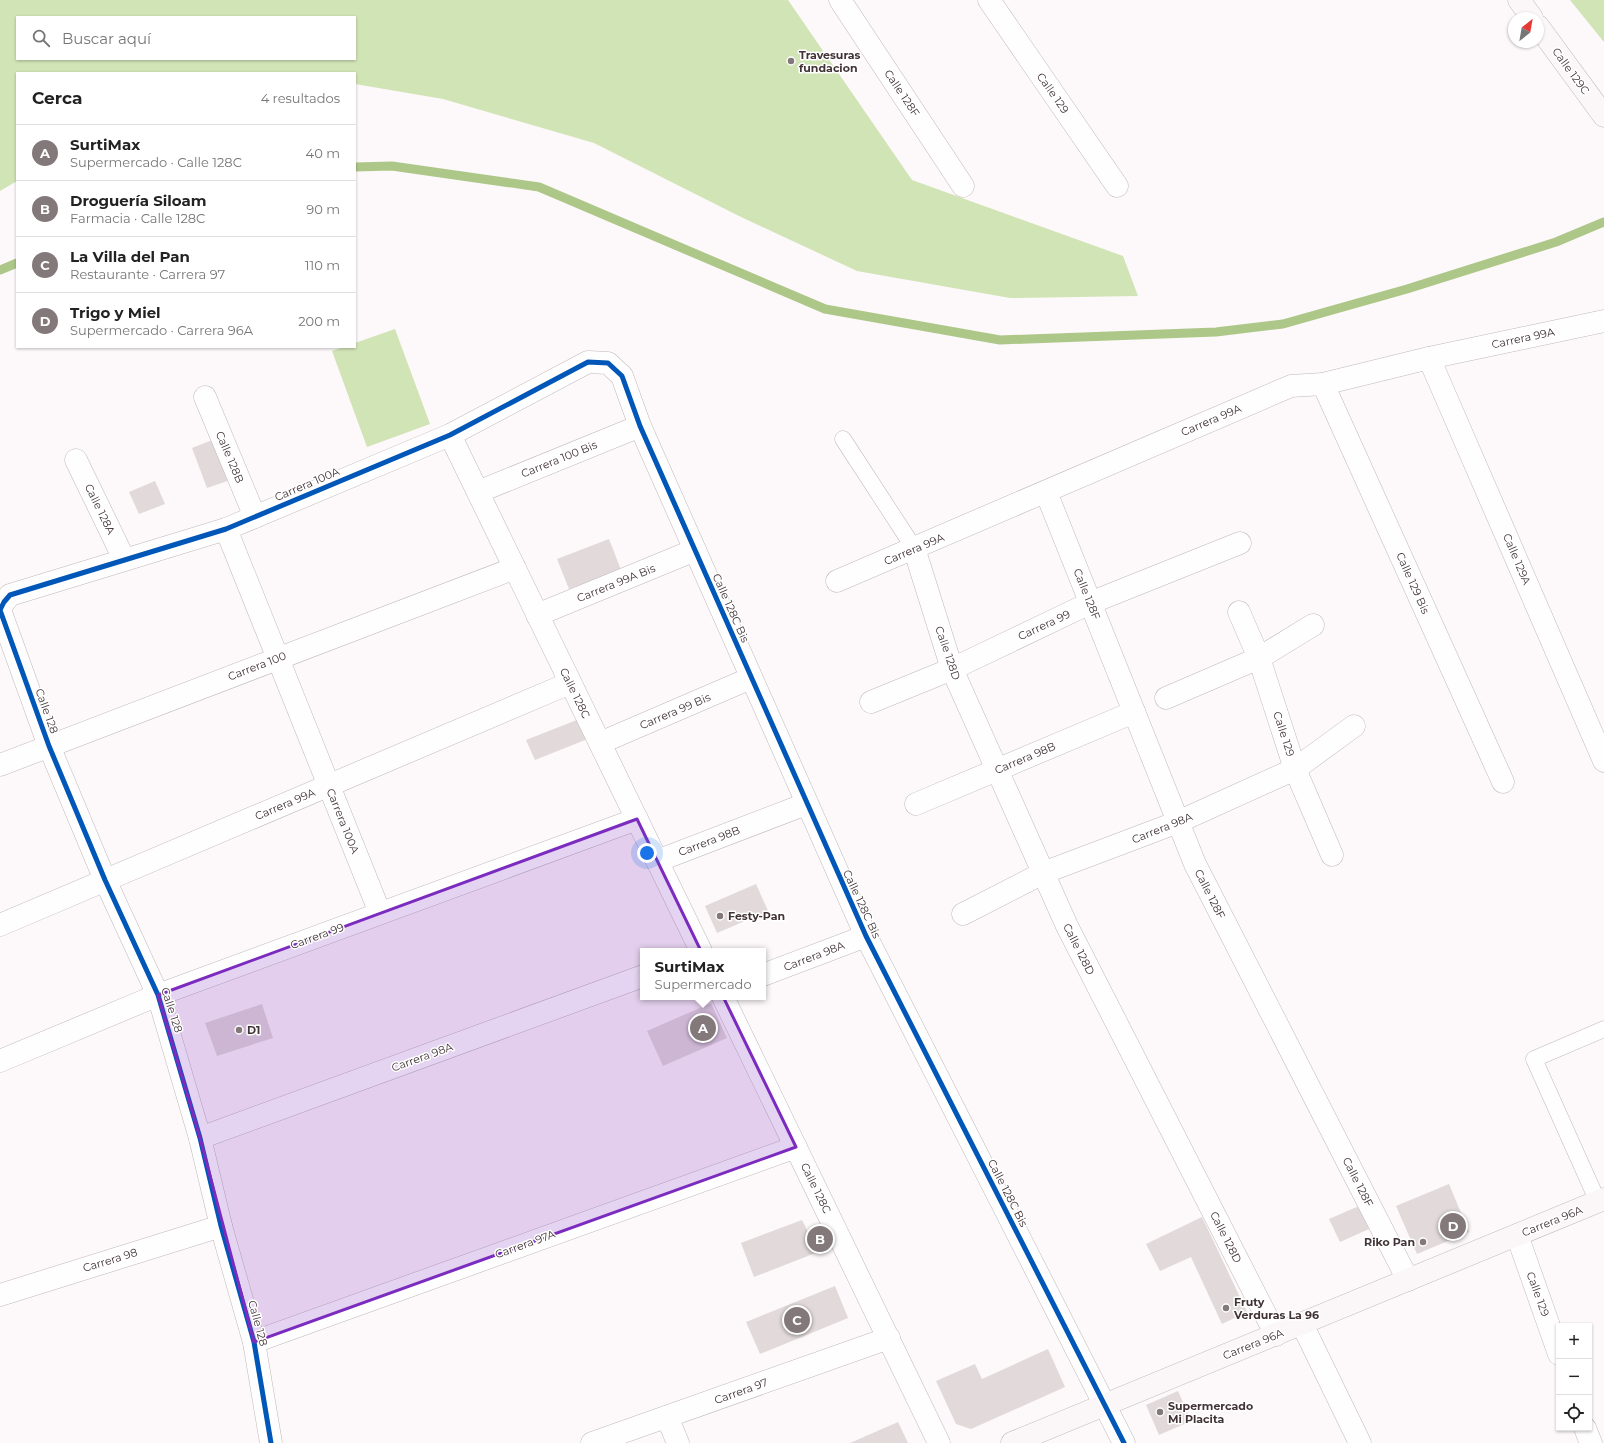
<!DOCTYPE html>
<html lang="es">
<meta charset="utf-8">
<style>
:root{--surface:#fff;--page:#f2f2f2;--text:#222;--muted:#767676;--line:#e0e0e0;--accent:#83787a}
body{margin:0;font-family:Montserrat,sans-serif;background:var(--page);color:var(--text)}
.controls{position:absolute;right:12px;bottom:12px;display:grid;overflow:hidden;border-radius:0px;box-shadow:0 1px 3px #0004}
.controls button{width:36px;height:36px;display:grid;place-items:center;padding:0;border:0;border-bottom:1px solid var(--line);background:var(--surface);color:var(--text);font:20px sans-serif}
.compass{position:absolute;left:1508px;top:12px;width:36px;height:36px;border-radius:50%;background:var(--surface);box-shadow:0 1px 3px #0004;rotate:31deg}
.you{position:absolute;left:647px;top:853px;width:14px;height:14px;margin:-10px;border:3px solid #fff;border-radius:50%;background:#1a73e8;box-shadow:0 0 0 6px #1a73e833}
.badge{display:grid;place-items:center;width:26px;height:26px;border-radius:50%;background:var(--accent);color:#fff;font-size:13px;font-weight:700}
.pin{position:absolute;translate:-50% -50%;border:2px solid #fff;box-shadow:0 1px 4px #0006}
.popup{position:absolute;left:640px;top:948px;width:126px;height:52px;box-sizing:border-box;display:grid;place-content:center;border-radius:0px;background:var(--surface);filter:drop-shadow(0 1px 3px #0005);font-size:13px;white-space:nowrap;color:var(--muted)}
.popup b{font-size:15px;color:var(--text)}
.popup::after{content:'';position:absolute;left:50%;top:100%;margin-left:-8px;border:8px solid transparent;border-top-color:var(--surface)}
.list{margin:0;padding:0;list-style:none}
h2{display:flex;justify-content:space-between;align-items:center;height:52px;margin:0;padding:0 16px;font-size:17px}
h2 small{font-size:13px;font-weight:400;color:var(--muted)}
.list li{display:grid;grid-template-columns:26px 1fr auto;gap:12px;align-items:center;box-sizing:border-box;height:56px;padding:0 16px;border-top:1px solid var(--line)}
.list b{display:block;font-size:15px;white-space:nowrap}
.list p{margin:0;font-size:13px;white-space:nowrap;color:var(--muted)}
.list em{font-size:13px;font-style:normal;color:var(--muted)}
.icon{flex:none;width:22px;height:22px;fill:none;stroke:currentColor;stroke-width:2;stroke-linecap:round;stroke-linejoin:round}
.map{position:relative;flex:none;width:1604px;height:1443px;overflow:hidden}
.search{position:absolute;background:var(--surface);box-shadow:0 1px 3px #0004;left:16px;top:16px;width:340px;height:44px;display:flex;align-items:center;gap:10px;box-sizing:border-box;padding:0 14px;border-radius:0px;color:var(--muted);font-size:15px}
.panel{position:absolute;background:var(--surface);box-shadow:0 1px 3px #0004;left:16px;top:72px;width:340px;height:276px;border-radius:0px}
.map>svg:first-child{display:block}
</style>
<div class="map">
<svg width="1604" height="1443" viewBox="0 0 1604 1443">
<rect width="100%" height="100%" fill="#fdf8f9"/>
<!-- green -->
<g fill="#d1e4b5" fill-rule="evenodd">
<path d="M0,0H788L912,180L1123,256L1138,296L1010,298L857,271L739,216L594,143L443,99L355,84V73H17V181L0,191ZM17,17H355V59H17Z"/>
<path d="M1570,0H1604V42Z"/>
<path d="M395,329L430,424L367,447L332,351L344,347H355V343Z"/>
</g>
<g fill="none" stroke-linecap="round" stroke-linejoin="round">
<!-- stream -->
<g stroke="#acc788" stroke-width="9">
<path d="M355,167L392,166L539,187L825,309L1000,340L1216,332L1283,324L1407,289L1556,242L1604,222"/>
<path d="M0,270L17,263"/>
</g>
</g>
<!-- building -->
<g fill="#e1d9da">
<path d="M220,437L236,478L207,488L192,448Z"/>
<path d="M155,481L165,504L139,514L129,492Z"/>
<path d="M609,539L621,570L569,589L557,559Z"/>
<path d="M582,718L590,738L535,760L526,740Z"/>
<path d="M756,884L768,911L717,933L705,906Z"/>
<path d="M711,1003L727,1038L663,1066L647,1031Z"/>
<path d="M262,1004L273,1038L217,1056L205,1023Z"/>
<path d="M1449,1184L1469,1232L1417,1254L1396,1206Z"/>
<path d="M1359,1206L1369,1229L1340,1242L1329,1219Z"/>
<path d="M1202,1217L1247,1312L1222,1324L1191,1257L1160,1271L1146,1244Z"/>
<path d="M802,1220L818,1252L754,1277L741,1243Z"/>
<path d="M835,1286L848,1318L760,1354L746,1322Z"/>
<path d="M1048,1349L1065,1387L971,1429L956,1424L936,1381L975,1364L982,1379Z"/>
<path d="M1178,1391L1191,1421L1159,1435L1146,1405Z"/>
<path d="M898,1422L908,1443H850Z"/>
</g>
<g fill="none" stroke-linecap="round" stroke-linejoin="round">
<!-- lane casing -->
<g stroke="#c1b9bb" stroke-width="17">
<g id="lane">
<path d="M843,439L914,548"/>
<path d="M1598,1202L1534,1059L1604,1029"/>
</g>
</g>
<!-- street casing -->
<g stroke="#c1b9bb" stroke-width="23">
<g id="street">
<path d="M840,0L963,186"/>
<path d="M989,0L1117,186"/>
<path d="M1429,358L1604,761"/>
<path d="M1323,384L1503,782"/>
<path d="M205,397L255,517"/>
<path d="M450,435L701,951"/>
<path d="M76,460L124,559"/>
<path d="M478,492L640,426"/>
<path d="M1046,492L1195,864L1408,1280"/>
<path d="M226,529L380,913"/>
<path d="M914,548L952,669L1067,926L1276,1335"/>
<path d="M837,581L1291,386L1323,384L1429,358L1604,321"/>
<path d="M1239,612L1259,658L1295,769L1332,855"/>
<path d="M537,615L695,550"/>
<path d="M1166,698L1259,658L1313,625"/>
<path d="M871,702L952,669L1090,603L1240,543"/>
<path d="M600,743L751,678"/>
<path d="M0,765L515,568"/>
<path d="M916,804L1134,712"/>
<path d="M657,861L806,804"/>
<path d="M963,914L1043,873L1178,822L1295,769L1354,726"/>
<path d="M0,925L570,683"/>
<path d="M763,975L866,936"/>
<path d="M723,997L939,1443"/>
<path d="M0,1061L158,995L637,819"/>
<path d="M200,1138L643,976"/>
<path d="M1517,1235L1559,1354"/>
<path d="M0,1295L221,1226"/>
<path d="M1302,1324L1360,1443"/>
<path d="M254,1342L796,1147"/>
<path d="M667,1417L678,1443"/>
<path d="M1585,1428L1591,1443"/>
<path d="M271,1443L254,1342L221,1226L200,1138L158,995L105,880L49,746L0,610L4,602L10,595L226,529L450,435L588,362L608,363L622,376L640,426L866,936L1124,1443"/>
<path d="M592,1443L889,1338"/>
</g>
</g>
<!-- secondary casing -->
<g stroke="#c1b9bb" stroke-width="23">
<g id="secondary">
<path d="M1519,0L1532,18"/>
<path d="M1538,26L1604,116"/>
<path d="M1012,1443L1604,1199"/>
</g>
</g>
<!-- lane -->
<use href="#lane" stroke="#fffefe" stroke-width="16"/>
<!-- street -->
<use href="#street" stroke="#fffefe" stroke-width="22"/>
<!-- secondary -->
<use href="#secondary" stroke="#fbf7f8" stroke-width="22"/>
<!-- cycleway casing -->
<g stroke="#fff" stroke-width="8">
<path id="cycleway" d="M271,1443L254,1342L221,1226L200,1138L158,995L105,880L49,746L0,610L4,602L10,595L226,529L450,435L588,362L608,363L622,376L640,426L866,936L1124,1443"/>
</g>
<!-- cycleway -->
<use href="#cycleway" stroke="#0057b8" stroke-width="5"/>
</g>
<!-- marked area -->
<path fill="#7b2cbf" fill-opacity="0.2" stroke="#7b2cbf" stroke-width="3" stroke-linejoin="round" d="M637,819L796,1147L254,1342L200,1138L158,995Z"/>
<!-- markers -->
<g fill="#83787a" stroke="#fff" stroke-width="1.5">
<circle cx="791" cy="61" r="4"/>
<circle cx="720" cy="916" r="4"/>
<circle cx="239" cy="1030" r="4"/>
<circle cx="1423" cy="1242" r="4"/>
<circle cx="1226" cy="1308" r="4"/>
<circle cx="1160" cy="1412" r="4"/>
</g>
<g text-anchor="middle" stroke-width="3" stroke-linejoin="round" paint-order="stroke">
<!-- poi labels -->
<g font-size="11" font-weight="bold" fill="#413336" stroke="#fff" text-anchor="start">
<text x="799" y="59">Travesuras<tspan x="799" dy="13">fundacion</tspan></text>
<text x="728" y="920">Festy-Pan</text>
<text x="247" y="1034">D1</text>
<text x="1415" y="1246" text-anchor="end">Riko Pan</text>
<text x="1234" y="1306">Fruty<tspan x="1234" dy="13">Verduras La 96</tspan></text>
<text x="1168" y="1410">Supermercado<tspan x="1168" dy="13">Mi Placita</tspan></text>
</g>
<!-- street labels -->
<g font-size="11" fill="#413336" stroke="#fff">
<text transform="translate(1571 71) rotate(54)" y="4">Calle 129C</text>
<text transform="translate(902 93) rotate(56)" y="4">Calle 128F</text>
<text transform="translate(1053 93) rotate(55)" y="4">Calle 129</text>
<text transform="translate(1523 338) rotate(-12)" y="4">Carrera 99A</text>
<text transform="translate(1211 420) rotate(-23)" y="4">Carrera 99A</text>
<text transform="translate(230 457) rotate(67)" y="4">Calle 128B</text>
<text transform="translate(559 459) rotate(-22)" y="4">Carrera 100 Bis</text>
<text transform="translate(307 484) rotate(-23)" y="4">Carrera 100A</text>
<text transform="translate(100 509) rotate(64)" y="4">Calle 128A</text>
<text transform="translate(914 549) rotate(-23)" y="4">Carrera 99A</text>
<text transform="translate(1517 559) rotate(67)" y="4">Calle 129A</text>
<text transform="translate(616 583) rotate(-22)" y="4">Carrera 99A Bis</text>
<text transform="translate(1413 583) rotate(66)" y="4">Calle 129 Bis</text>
<text transform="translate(1087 594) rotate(68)" y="4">Calle 128F</text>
<text transform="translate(731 608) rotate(66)" y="4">Calle 128C Bis</text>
<text transform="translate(1044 625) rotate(-25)" y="4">Carrera 99</text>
<text transform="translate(948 653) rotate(71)" y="4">Calle 128D</text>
<text transform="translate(257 666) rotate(-21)" y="4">Carrera 100</text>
<text transform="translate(575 693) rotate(64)" y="4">Calle 128C</text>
<text transform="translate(47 711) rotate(70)" y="4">Calle 128</text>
<text transform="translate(675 711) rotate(-23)" y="4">Carrera 99 Bis</text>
<text transform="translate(1284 734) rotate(72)" y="4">Calle 129</text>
<text transform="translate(1025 758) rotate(-23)" y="4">Carrera 98B</text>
<text transform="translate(285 804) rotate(-23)" y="4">Carrera 99A</text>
<text transform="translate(343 821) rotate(68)" y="4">Carrera 100A</text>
<text transform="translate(1162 828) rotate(-22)" y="4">Carrera 98A</text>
<text transform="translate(709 841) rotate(-21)" y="4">Carrera 98B</text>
<text transform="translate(1210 894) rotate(63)" y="4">Calle 128F</text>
<text transform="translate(862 904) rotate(65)" y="4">Calle 128C Bis</text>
<text transform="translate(317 936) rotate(-20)" y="4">Carrera 99</text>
<text transform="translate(1079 949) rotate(63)" y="4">Calle 128D</text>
<text transform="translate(814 956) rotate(-21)" y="4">Carrera 98A</text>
<text transform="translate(172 1010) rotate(72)" y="4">Calle 128</text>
<text transform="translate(422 1057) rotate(-20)" y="4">Carrera 98A</text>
<text transform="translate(1358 1182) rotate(63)" y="4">Calle 128F</text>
<text transform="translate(816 1188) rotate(64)" y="4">Calle 128C</text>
<text transform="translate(1008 1193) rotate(63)" y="4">Calle 128C Bis</text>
<text transform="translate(1552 1221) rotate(-22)" y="4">Carrera 96A</text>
<text transform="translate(1226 1237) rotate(63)" y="4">Calle 128D</text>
<text transform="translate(525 1244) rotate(-20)" y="4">Carrera 97A</text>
<text transform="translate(110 1260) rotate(-17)" y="4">Carrera 98</text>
<text transform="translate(1538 1294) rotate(70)" y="4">Calle 129</text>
<text transform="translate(258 1323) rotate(75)" y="4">Calle 128</text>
<text transform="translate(1253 1344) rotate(-22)" y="4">Carrera 96A</text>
<text transform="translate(741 1391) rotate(-20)" y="4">Carrera 97</text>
</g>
</g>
</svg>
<div class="controls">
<button>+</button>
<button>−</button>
<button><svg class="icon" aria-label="locate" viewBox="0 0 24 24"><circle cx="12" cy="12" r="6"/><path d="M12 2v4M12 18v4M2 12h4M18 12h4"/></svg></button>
</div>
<svg class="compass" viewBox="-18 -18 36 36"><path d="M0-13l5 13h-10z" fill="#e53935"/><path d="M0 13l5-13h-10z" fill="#767676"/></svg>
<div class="you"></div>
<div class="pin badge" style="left:703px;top:1028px">A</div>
<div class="popup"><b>SurtiMax</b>Supermercado</div>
<div class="pin badge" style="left:820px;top:1239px">B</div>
<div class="pin badge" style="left:797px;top:1320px">C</div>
<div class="pin badge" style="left:1453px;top:1226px">D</div>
<div class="search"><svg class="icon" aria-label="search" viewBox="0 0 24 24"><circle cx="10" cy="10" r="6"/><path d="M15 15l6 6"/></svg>Buscar aquí</div>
<section class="panel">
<h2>Cerca<small>4 resultados</small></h2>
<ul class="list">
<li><span class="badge">A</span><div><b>SurtiMax</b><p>Supermercado · Calle 128C</p></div><em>40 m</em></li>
<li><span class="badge">B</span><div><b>Droguería Siloam</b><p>Farmacia · Calle 128C</p></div><em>90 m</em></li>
<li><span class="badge">C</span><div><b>La Villa del Pan</b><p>Restaurante · Carrera 97</p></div><em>110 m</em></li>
<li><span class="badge">D</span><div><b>Trigo y Miel</b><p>Supermercado · Carrera 96A</p></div><em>200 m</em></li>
</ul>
</section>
</div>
